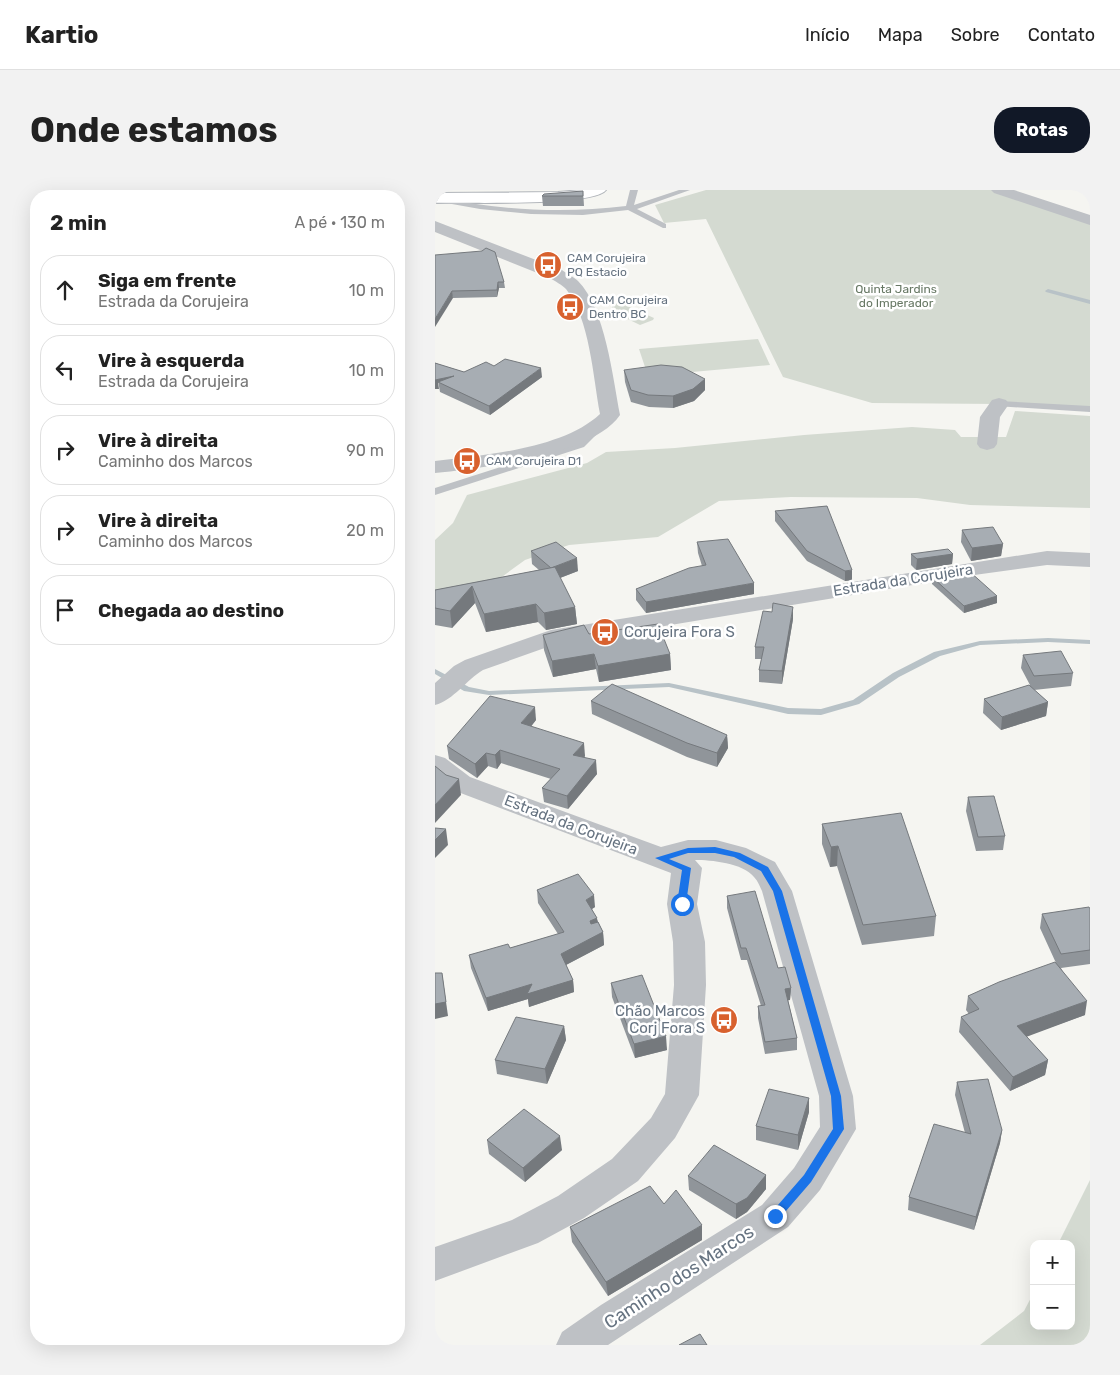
<!DOCTYPE html>
<html lang="pt">
<meta charset="utf-8">
<style>
:root{--surface:#fff;--page:#f2f2f2;--text:#222;--muted:#767676;--line:#e0e0e0;--accent:#111827}
body{margin:0;font-family:Rubik,sans-serif;background:var(--page);color:var(--text)}
.controls{position:absolute;right:15px;bottom:15px;display:grid;overflow:hidden;border-radius:10px;box-shadow:0 5px 20px #0002}
.controls button{width:45px;height:45px;display:grid;place-items:center;padding:0;border:0;border-bottom:1px solid var(--line);background:var(--surface);color:var(--text);font:25px sans-serif}
.stop{position:absolute;width:15px;height:15px;margin:-11px;border:4px solid #1a73e8;border-radius:50%;background:#fff}
.stop.end{background:#1a73e8;border-color:#fff;box-shadow:0 1px 5px #0008}
.list{margin:0;padding:0;list-style:none}
h2{display:flex;justify-content:space-between;align-items:center;height:65px;margin:0;padding:0 20px;font-size:21px}
h2 small{font-size:16px;font-weight:400;color:var(--muted)}
.list li{display:grid;grid-template-columns:32px 1fr auto;gap:15px;align-items:center;box-sizing:border-box;height:70px;margin:0 10px 10px;padding:0 10px;border:1px solid var(--line);border-radius:20px}
.list b{display:block;font-size:19px;white-space:nowrap}
.list p{margin:0;font-size:16px;white-space:nowrap;color:var(--muted)}
.list em{font-size:16px;font-style:normal;color:var(--muted)}
.icon{flex:none;width:28px;height:28px;fill:none;stroke:currentColor;stroke-width:2;stroke-linecap:round;stroke-linejoin:round}
.map{position:relative;flex:none;width:655px;height:1155px;overflow:hidden;border-radius:20px}
header{display:flex;align-items:center;gap:30px;box-sizing:border-box;height:70px;padding:0 25px;background:var(--surface);border-bottom:1px solid var(--line)}
header strong{font-size:24px}
nav{display:flex;gap:28px;margin-inline-start:auto;font-size:18px}
.intro{display:flex;align-items:center;justify-content:space-between;box-sizing:border-box;height:120px;padding:0 30px}
h1{margin:0;font-size:35px}
.button{padding:12px 22px;border-radius:20px;background:var(--accent);color:#fff;font-size:18px;font-weight:700}
main{display:flex;gap:30px;padding:0 30px}
aside{flex:1;background:var(--surface);border-radius:20px;box-shadow:0 5px 20px #0002}
.map>svg:first-child{display:block}
</style>
<header>
<strong>Kartio</strong>
<nav><a>Início</a><a>Mapa</a><a>Sobre</a><a>Contato</a></nav>
</header>
<div class="intro"><h1>Onde estamos</h1><a class="button">Rotas</a></div>
<main>
<aside>
<h2>2 min<small>A pé · 130 m</small></h2>
<ul class="list">
<li><svg class="icon" aria-label="ahead" viewBox="0 0 24 24"><path d="M12 20V5M6 11l6-6 6 6"/></svg><div><b>Siga em frente</b><p>Estrada da Corujeira</p></div><em>10 m</em></li>
<li><svg class="icon" aria-label="left" viewBox="0 0 24 24"><path d="M17 20v-9H6M10 6l-5 5 5 5"/></svg><div><b>Vire à esquerda</b><p>Estrada da Corujeira</p></div><em>10 m</em></li>
<li><svg class="icon" aria-label="right" viewBox="0 0 24 24"><path d="M7 20v-9h11M14 6l5 5-5 5"/></svg><div><b>Vire à direita</b><p>Caminho dos Marcos</p></div><em>90 m</em></li>
<li><svg class="icon" aria-label="right" viewBox="0 0 24 24"><path d="M7 20v-9h11M14 6l5 5-5 5"/></svg><div><b>Vire à direita</b><p>Caminho dos Marcos</p></div><em>20 m</em></li>
<li><svg class="icon" aria-label="arrive" viewBox="0 0 24 24"><path d="M6 21V4h12l-3 4 3 4H6"/></svg><div><b>Chegada ao destino</b></div></li>
</ul>
</aside>
<div class="map">
<svg width="655" height="1155" viewBox="0 0 655 1155">
<rect width="100%" height="100%" fill="#f5f5f1"/>
<!-- green -->
<g fill="#d4dad1">
<path d="M271,0H563L655,30V219L564,214L437,213L348,187L271,29L229,33L220,15Z"/>
<path d="M179,110L219,128L218,130L205,135L176,121Z"/>
<path d="M323,149L335,175L213,186L204,159Z"/>
<path d="M580,221L655,226V318L535,315L482,308L356,307L284,311L223,347L134,355L90,370L57,394L0,405V350L18,333L32,305L152,273L171,262L240,258L369,245L477,237L520,240L526,247H571Z"/>
<path d="M655,990V1155H545L589,1121L599,1102V1136H636V1054H623Z"/>
</g>
<g fill="none" stroke-linecap="round" stroke-linejoin="round">
<!-- stream -->
<g fill="#b8c2c7" fill-rule="evenodd">
<path d="M613,99L655,110V114L611,102L610,101Z"/>
<path d="M613,448L655,450V454L613,452L545,455L505,466L464,487L424,514L386,525L353,524L234,497L54,505L29,501L0,484V479L34,497L54,501L234,493L353,518L386,519L418,510L458,483L499,462L545,451Z"/>
</g>
<!-- secondary casing -->
<g stroke="#b1b5ba" stroke-width="2">
<path id="secondary" d="M147,0H171C159,17 26,12 0,13V3L123,2Z"/>
</g>
<!-- service -->
<g fill="#bec1c5" fill-rule="evenodd">
<path d="M195,0H203L199,15L244,0H255L202,19L231,34V38H228L193,20L148,25L96,24L45,19L0,11V7C63,20 127,24 191,16Z"/>
<path d="M564,211L655,216V222L561,216L559,214Z"/>
<path d="M163,235L168,238L149,257L0,305V298L141,253Z"/>
</g>
<!-- minor -->
<g fill="#bec1c5" fill-rule="evenodd">
<path d="M556,0H579L655,25V35L559,3Z"/>
<path d="M0,31L127,80C132,84 139,87 143,91C170,118 178,188 185,225C157,266 47,278 0,283V271C49,265 128,259 165,224C158,187 155,129 131,99C127,95 120,91 115,88L0,42Z"/>
<path d="M564,208L571,210L574,214L565,227L562,254L559,258L552,260L545,258L542,254L545,227L557,210Z"/>
<path d="M612,361L655,363V377L612,375L532,386L121,454L48,480C31,490 19,510 0,515V493L19,476L30,470L116,440Z"/>
<path d="M0,565L10,568L35,587L226,657L253,650H281L311,658L340,672L357,701L418,906L421,939L385,1000L353,1037L173,1155H121L127,1142L166,1115L327,1015L359,978L385,937L384,906L327,701C325,697 323,691 319,687C308,673 276,670 260,670L267,678L262,714L270,752L271,795L264,905L240,948L203,991L149,1028L103,1053L0,1091V1057L77,1030L123,1006L177,969L216,928L230,904L239,795L238,752L232,714L236,683L15,599L0,588Z"/>
</g>
<!-- secondary -->
<use href="#secondary" fill="#fff" fill-rule="evenodd"/>
</g>
<!-- wall -->
<g fill="#90959a">
<path d="M148,1L149,16H108L107,6Z"/>
<path d="M0,65L69,92L70,98H64L62,107L18,108Z"/>
<path d="M0,173L29,182L59,176L107,187L55,225L5,202Z"/>
<path d="M189,180L270,189V200L259,211L238,218L214,217L196,212L190,192Z"/>
<path d="M392,316L417,390L410,391L372,371L340,331V321Z"/>
<path d="M527,340L568,354L566,366L536,371L526,352Z"/>
<path d="M262,352L319,404L211,423L201,410V399L267,376L263,363Z"/>
<path d="M96,361L143,381L125,388L140,417L142,434L111,440L103,432L51,442L40,413L17,438L0,435V400L104,380L97,374Z"/>
<path d="M476,364H518L517,374L481,380L476,375Z"/>
<path d="M497,387L562,406V413L529,423L497,394Z"/>
<path d="M358,429L347,494L324,492V480L327,469H320V457Z"/>
<path d="M154,444L235,464L236,480L164,492L161,479L118,487L109,460L108,445Z"/>
<path d="M588,465L638,483L636,496L599,500L613,512L611,526L566,540L548,523L549,509L595,495L586,478Z"/>
<path d="M156,511L292,545L293,558L282,577L252,567L157,524Z"/>
<path d="M101,530L96,536L150,566L149,568L162,584L133,619L109,612L107,598L116,589L66,573L62,579L53,576L42,588L14,569L12,556Z"/>
<path d="M533,607L570,646L568,660L541,661L531,621Z"/>
<path d="M387,634L501,726L499,746L427,755L402,676L395,677L387,654Z"/>
<path d="M102,700L160,717L157,719L168,742L169,755L131,775L138,790L139,802L94,817L93,809L53,821L36,778L34,765L75,758L123,744L103,713Z"/>
<path d="M292,706L343,778L356,798L355,810H353L362,848V860L330,864L323,828V816H326L312,770H306L292,718Z"/>
<path d="M655,719V774L626,778L650,825L591,846L613,870L610,885L575,901L524,842L526,827L534,824L531,820L533,806L621,773L605,738L607,724Z"/>
<path d="M176,793L232,860L200,868L177,807Z"/>
<path d="M129,836L131,850L112,894L62,884L60,870Z"/>
<path d="M522,892L567,940L565,953L539,1040L473,1020L474,1007L530,943L520,905Z"/>
<path d="M374,908V922L363,960L321,950V936Z"/>
<path d="M52,950L127,960L90,992L54,964Z"/>
<path d="M253,986L331,999L312,1022L301,1029L254,1000Z"/>
<path d="M229,1014L267,1050L173,1106L137,1052L135,1037Z"/>
</g>
<!-- shaded-wall -->
<g fill="#75797d">
<path d="M63,92L64,98L62,107V100Z"/>
<path d="M17,101L18,108L0,137V129Z"/>
<path d="M106,178L107,187L55,225L54,216Z"/>
<path d="M19,186L3,192L4,199H0V190Z"/>
<path d="M270,189V200L259,211L238,218V206Z"/>
<path d="M568,354L566,366L536,371L537,358Z"/>
<path d="M518,364L517,374L481,380L482,369Z"/>
<path d="M142,368L143,381L117,391L116,378Z"/>
<path d="M417,380V390L410,391V381Z"/>
<path d="M319,393V404L211,423V412Z"/>
<path d="M37,396L40,413L17,438L15,421Z"/>
<path d="M562,406V413L529,423V416Z"/>
<path d="M101,414L103,432L51,442L49,424Z"/>
<path d="M140,417L142,434L111,440L109,423Z"/>
<path d="M358,417V429L347,494V481Z"/>
<path d="M159,464L161,479L118,487L117,471Z"/>
<path d="M235,464L236,480L164,492L163,476Z"/>
<path d="M613,512L611,526L566,540L567,527Z"/>
<path d="M100,517L101,530L88,547L86,533Z"/>
<path d="M292,545L293,558L282,577V563Z"/>
<path d="M149,553L150,566L140,578L138,565Z"/>
<path d="M65,560L66,573L62,579L60,565Z"/>
<path d="M51,563L53,576L42,588L40,574Z"/>
<path d="M161,570L162,584L133,619L132,606Z"/>
<path d="M24,589L26,605L0,633V615Z"/>
<path d="M11,639L13,655L0,668V650Z"/>
<path d="M403,656L402,676L395,677L396,657Z"/>
<path d="M159,705L160,717L152,722L151,710Z"/>
<path d="M162,728L164,741L156,744L155,731Z"/>
<path d="M168,742L169,755L127,777L126,764Z"/>
<path d="M7,783L13,826L0,829V814Z"/>
<path d="M138,790L139,802L94,817L93,809L53,821L51,808L97,794Z"/>
<path d="M356,798L355,810L350,811V799Z"/>
<path d="M652,811L650,825L580,851L582,836Z"/>
<path d="M129,836L131,850L112,894L110,879Z"/>
<path d="M231,846L232,860L200,868L199,854Z"/>
<path d="M613,870L610,885L575,901L578,887Z"/>
<path d="M374,908V922L363,960V945Z"/>
<path d="M567,940L565,953L539,1040L541,1027Z"/>
<path d="M125,946L127,960L90,992L88,978Z"/>
<path d="M331,985V999L312,1022L301,1029V1014Z"/>
<path d="M267,1035V1050L173,1106L171,1092Z"/>
</g>
<!-- building -->
<g fill="#a7adb3" stroke="#75797d">
<path d="M148,1V6H107L109,4Z"/>
<path d="M51,58L60,62L69,92H63L62,100L17,101L0,129V65L47,61Z"/>
<path d="M70,169L106,178L54,216L3,192L19,186L0,190V173L29,182L51,172L59,176Z"/>
<path d="M226,175L247,177L270,189L258,199L238,206L213,205L196,200L189,180Z"/>
<path d="M392,316L417,380L410,381L372,361L340,321Z"/>
<path d="M558,337L568,354L537,358L527,340Z"/>
<path d="M293,349L319,393L211,412L201,399L254,378L271,375L262,352Z"/>
<path d="M121,352L142,368L116,378L96,361Z"/>
<path d="M513,359L518,364L482,369L476,364Z"/>
<path d="M120,377L140,417L109,423L101,414L49,424L37,396L15,421L0,418V400Z"/>
<path d="M534,381L562,406L529,416L497,387Z"/>
<path d="M338,413L358,417L347,481L324,480L329,457H320L328,421L337,422Z"/>
<path d="M223,434L235,464L163,476L159,464L117,471L108,445L149,435L154,444Z"/>
<path d="M626,461L638,483L599,486L588,465Z"/>
<path d="M177,494L292,545L282,563L252,553L156,511Z"/>
<path d="M594,495L613,512L567,527L549,509Z"/>
<path d="M55,506L100,517L86,533L149,553L138,565L161,570L132,606L107,598L125,579L65,560L60,565L51,563L40,574L12,556Z"/>
<path d="M0,576L11,585L24,589L0,615Z"/>
<path d="M559,606L570,646L543,647L533,607Z"/>
<path d="M466,623L501,726L428,735L403,656L396,657L387,634Z"/>
<path d="M0,638L11,639L0,650Z"/>
<path d="M143,684L159,705L151,710L162,728L155,731L156,734L163,732L168,742L126,764L138,790L92,804L97,794L51,808L34,765L73,754L75,758L129,742L102,700Z"/>
<path d="M320,701L343,778L350,777L356,798L350,799L362,848L330,852L323,816L330,815L311,758H306L292,706Z"/>
<path d="M654,717L655,719V760L626,764L607,724Z"/>
<path d="M620,772L652,811L582,836L613,870L578,887L526,827L544,819L533,806L564,792Z"/>
<path d="M0,783H7L11,812L0,814Z"/>
<path d="M207,785L231,846L199,854L176,793Z"/>
<path d="M81,827L129,836L110,879L60,870Z"/>
<path d="M553,889L567,940L541,1027L474,1007L499,934L536,944L522,892Z"/>
<path d="M334,899L374,908L363,945L321,936Z"/>
<path d="M89,919L125,946L88,978L52,950Z"/>
<path d="M279,955L331,985L312,1008L301,1014L253,986Z"/>
<path d="M215,996L229,1014L241,1000L267,1035L171,1092L135,1037Z"/>
<path d="M265,1144L272,1155H244Z"/>
</g>
<!-- route -->
<path fill="#1a73e8" d="M280,657L305,663L333,677L347,701L406,906L409,939L376,992L344,1029L340,1031L335,1026L336,1023L369,985L398,939L396,906L338,701L326,681L299,667L280,663H253L234,669L256,678L251,714L247,717L242,714L247,680L220,668L253,658Z"/>
<!-- icons -->
<defs>
<g id="bus-disc" transform="scale(1.4375)"><circle r="9.5" fill="#d8612e" stroke="#fff"/><path d="M-5-6H5V4H4V6H2V4H-2V6H-4V4H-5ZM-3.5-4V0h7V-4ZM-3.5 1.2v1.5H-2V1.2ZM2 1.2v1.5H3.5V1.2Z" fill="#fff"/></g>
</defs>
<g fill-rule="evenodd">
<use href="#bus-disc" x="113" y="75"/>
<use href="#bus-disc" x="135" y="117"/>
<use href="#bus-disc" x="32" y="271"/>
<use href="#bus-disc" x="170" y="442"/>
<use href="#bus-disc" x="289" y="830"/>
</g>
<g text-anchor="middle" stroke-width="5" stroke-linejoin="round" paint-order="stroke">
<!-- far-poi labels -->
<g font-size="12" fill="#667381" stroke="#fff" text-anchor="start">
<text x="132" y="72">CAM Corujeira<tspan x="132" dy="14">PQ Estacio</tspan></text>
<text x="154" y="114">CAM Corujeira<tspan x="154" dy="14">Dentro BC</tspan></text>
<text x="51" y="275">CAM Corujeira D1</text>
</g>
<!-- far-park labels -->
<g font-size="12" fill="#677864" stroke="#fff">
<text x="461" y="103">Quinta Jardins<tspan x="461" dy="14">do Imperador</tspan></text>
</g>
<!-- street labels -->
<g font-size="15" fill="#667381" stroke="#fff">
<text transform="translate(468 390) rotate(-9)" y="5">Estrada da Corujeira</text>
<text transform="translate(136 635) rotate(21)" y="5">Estrada da Corujeira</text>
</g>
<!-- poi labels -->
<g font-size="15" fill="#667381" stroke="#fff" text-anchor="start">
<text x="189" y="447">Corujeira Fora S</text>
<text x="270" y="826" text-anchor="end">Chão Marcos<tspan x="270" dy="17">Corj Fora S</tspan></text>
</g>
<!-- near-street labels -->
<g font-size="18" fill="#667381" stroke="#fff">
<text transform="translate(244 1087) rotate(-33)" y="6">Caminho dos Marcos</text>
</g>
</g>
</svg>
<div class="controls">
<button>+</button>
<button>−</button>
</div>
<div class="stop" style="left:247px;top:714px"></div>
<div class="stop end" style="left:340px;top:1026px"></div>
</div>
</main>
